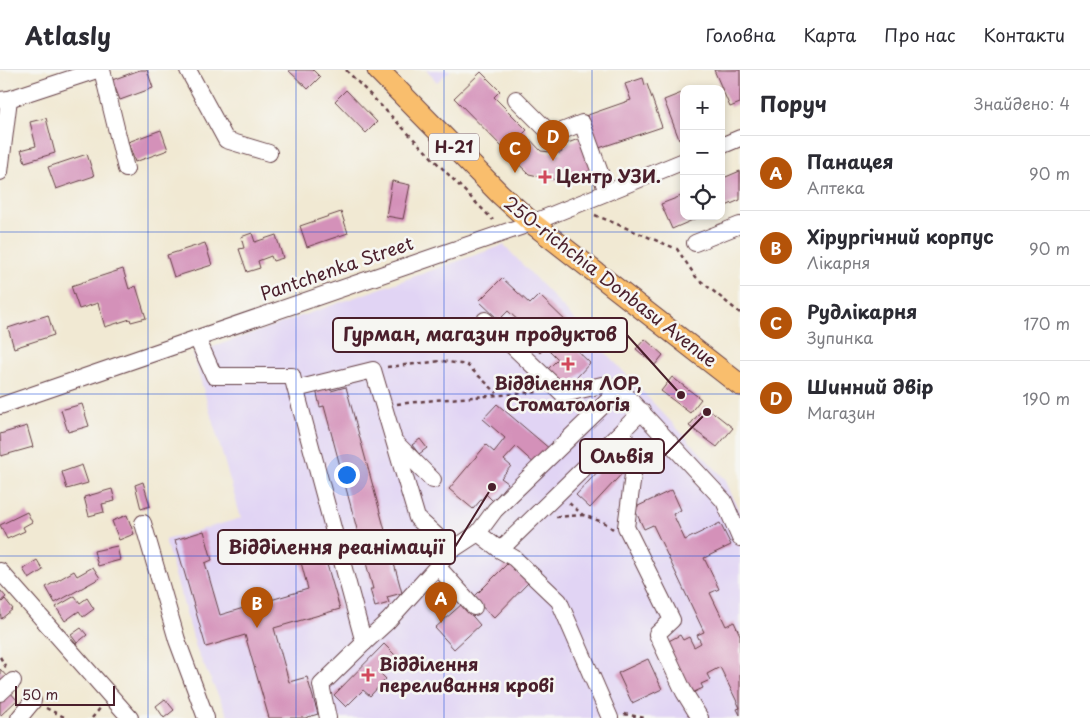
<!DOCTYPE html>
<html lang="uk">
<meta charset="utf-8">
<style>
:root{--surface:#fff;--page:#f7f7f7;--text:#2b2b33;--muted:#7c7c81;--line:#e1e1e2;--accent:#b45309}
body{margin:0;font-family:"Playpen Sans",sans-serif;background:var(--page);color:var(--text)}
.controls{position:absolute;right:15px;top:15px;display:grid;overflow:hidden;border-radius:10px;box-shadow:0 2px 8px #0003}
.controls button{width:45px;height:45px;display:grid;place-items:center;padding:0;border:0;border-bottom:1px solid var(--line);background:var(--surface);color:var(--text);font:25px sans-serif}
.scale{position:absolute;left:15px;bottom:12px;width:100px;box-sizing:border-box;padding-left:5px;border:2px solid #4a1f2b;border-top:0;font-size:14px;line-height:18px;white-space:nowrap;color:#4a1f2b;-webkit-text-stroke:4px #f6f6f2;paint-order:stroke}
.you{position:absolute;left:346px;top:404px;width:18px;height:18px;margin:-12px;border:4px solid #fff;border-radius:50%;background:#1a73e8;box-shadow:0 0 0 8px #1a73e833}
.badge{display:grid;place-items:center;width:32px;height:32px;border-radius:50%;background:var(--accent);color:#fff;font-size:16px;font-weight:700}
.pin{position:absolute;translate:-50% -41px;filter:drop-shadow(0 1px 2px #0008)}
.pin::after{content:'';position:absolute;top:26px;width:18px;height:15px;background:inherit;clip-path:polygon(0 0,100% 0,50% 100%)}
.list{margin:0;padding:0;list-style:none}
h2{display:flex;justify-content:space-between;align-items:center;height:65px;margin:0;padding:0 20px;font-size:21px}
h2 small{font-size:16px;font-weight:400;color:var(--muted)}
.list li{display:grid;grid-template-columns:32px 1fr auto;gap:15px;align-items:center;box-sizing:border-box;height:75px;padding:0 20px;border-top:1px solid var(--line)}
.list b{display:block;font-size:19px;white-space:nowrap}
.list p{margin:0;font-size:16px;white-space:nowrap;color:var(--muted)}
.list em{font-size:16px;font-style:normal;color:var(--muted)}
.icon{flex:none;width:28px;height:28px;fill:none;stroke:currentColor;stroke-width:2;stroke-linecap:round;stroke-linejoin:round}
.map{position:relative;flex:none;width:740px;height:648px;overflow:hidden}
header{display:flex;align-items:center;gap:30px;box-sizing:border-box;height:70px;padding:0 25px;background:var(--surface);border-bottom:1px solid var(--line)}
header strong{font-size:24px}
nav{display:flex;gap:28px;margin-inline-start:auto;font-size:18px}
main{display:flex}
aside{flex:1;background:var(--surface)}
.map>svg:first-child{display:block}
</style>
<header>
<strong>Atlasly</strong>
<nav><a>Головна</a><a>Карта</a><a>Про нас</a><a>Контакти</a></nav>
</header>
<main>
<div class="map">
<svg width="740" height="648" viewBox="0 0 740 648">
<rect width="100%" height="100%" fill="#f6f6f2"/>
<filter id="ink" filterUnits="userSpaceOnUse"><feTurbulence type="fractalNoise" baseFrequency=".02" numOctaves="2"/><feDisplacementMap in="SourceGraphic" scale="10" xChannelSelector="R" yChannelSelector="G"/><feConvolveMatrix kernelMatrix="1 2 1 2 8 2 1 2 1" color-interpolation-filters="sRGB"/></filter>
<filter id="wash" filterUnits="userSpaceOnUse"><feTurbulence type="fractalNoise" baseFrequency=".0096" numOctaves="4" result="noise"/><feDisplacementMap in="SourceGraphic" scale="20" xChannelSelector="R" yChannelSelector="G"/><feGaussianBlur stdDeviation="1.12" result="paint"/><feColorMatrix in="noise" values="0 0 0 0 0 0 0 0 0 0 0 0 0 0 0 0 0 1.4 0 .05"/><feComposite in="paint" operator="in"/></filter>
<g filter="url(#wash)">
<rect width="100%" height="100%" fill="#f1e9d3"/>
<!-- built -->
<g fill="#e1d4f4">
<path d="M426,0H451L437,12Z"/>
<path d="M504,175L725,409L740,444V648H229L197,581L165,470L241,448L193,284Z"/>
</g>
<g id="blocks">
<!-- building -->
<g fill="#d491b9">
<path d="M140,0H147L153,18L120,30L112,10Z"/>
<path d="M288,0H313L320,7L308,19Z"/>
<path d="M714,0H740V33L730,37Z"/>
<path d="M481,2L500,21L494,27L527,60L506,81L454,28Z"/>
<path d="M643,8L645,15L647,14L662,57L596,79L585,46L631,30L625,14Z"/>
<path d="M346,20L377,52L366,63L335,31Z"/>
<path d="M684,22V68L679,69L664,30Z"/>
<path d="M46,48L55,83L25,92L21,80L36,76L30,52Z"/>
<path d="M161,60L168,80L135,92L128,72Z"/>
<path d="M526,65L541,81L560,83L562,82L560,76L581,68L593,100L561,111L529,104L507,83Z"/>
<path d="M87,84L94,106L56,119L48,97Z"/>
<path d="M740,101V130L721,138V109Z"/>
<path d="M392,111L410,115L403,149L386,146Z"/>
<path d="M684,125V146H702L672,159L661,134Z"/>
<path d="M341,142L348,163L307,177L300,156Z"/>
<path d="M252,163L255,172L276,165L283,188L273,191L271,186L258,191L260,198L247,202L239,179L244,178L241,167Z"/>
<path d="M205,173L212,195L174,207L167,185Z"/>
<path d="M123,199L129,219L136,216L146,248L131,252L130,249L105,257L98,233L79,239L71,216Z"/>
<path d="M502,208L530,234L539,225L573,258L564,268L590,293L567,318L548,299L558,289L546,277L540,283L517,261L523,255L508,241L499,250L479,231Z"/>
<path d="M48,245L54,265L14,278L8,258Z"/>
<path d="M645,269L663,285L655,295L636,279Z"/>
<path d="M672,307L701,329L690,343L661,321Z"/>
<path d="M330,316L331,321L346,317L402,523L387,527L389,533L375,537L370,519H373L324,336L320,337L316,319Z"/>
<path d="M82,334L89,356L68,362L61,340Z"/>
<path d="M497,334L551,380L537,396L516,377L504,390L511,396L501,408L508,413L493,431L486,424L473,439L449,419L486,375L494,382L505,368L483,349Z"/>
<path d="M705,336L733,358L717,377L689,356Z"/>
<path d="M27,356L33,377L1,386L0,364Z"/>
<path d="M420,369L427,378L419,384L412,375Z"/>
<path d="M614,384L628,397L590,438L576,425Z"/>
<path d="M82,395L88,413L67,419L62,402Z"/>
<path d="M143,412L150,436L141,439L135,415Z"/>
<path d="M112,419L115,431L102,434L104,442L89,446L84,427Z"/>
<path d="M672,420L681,440L673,444L685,470L720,453L731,475L704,488L719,519L710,523L726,556L734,552L740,565V645L737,639L740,638L720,597L707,604L710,610L701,614L703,618L690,624L665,573L680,565L683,570L689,567L694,577L701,573L697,565L704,562L653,455L644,459L634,438Z"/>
<path d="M27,442L32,452L23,457L25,461L7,469L0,455Z"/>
<path d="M127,445L134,464L119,470L112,451Z"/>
<path d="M204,461L212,490L205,493L220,545L308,519L298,481L321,474L340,539L274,558L289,612L307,607L318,644L305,648H269L245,565L206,577L175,470Z"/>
<path d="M117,476L120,490L98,496L94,481Z"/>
<path d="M37,490L43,500L29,509L23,499Z"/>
<path d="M508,493L528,513L494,548L473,528Z"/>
<path d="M93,497L100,508L55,533L46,517L74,501L77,506Z"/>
<path d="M0,520L6,527L0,532Z"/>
<path d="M75,526L80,533L87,528L94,539L83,547L79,541L65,551L56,537Z"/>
<path d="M5,529L13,539L1,549L0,534Z"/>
<path d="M462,534L480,555L454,579L435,558Z"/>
<path d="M81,558L87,565L77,573L71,565Z"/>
<path d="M384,574L396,586L380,603L386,609L370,626L363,620L346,637L334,625Z"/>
<path d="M648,589L662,619L632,633L618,603Z"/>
<path d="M0,599L8,608L0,616Z"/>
<path d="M9,621L17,630L0,646V630Z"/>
<path d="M165,629L174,640L164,648L156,636Z"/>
</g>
</g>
</g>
<g filter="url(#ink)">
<use href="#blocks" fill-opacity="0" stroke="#633d44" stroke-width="1"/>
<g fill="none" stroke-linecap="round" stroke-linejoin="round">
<!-- minor casing -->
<g stroke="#633d44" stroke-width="18">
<g id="minor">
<path d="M102,0L126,99"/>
<path d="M188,0L226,70L269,83"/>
<path d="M516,29L552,65L582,53L607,122"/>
<path d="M0,30L9,29L97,0"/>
<path d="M721,76L740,68"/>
<path d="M0,102L9,29"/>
<path d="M695,173L740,155"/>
<path d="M485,250L563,324L602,315L620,319"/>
<path d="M197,268L214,306H292L364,573L321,615L328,648"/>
<path d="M296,319L373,300L417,448L452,480L478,463L500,480L623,360"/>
<path d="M0,336L532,153L684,91"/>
<path d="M642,341L623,360L633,405L626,457L672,550L657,564L684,622L700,648"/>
<path d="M396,373L433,410"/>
<path d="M143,453L177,570L206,648"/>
<path d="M478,463L495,440L620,319L724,431L740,468"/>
<path d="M500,480L514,488L559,531L610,648"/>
<path d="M437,496L474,537"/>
<path d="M0,501L130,648"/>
<path d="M364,573L388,551L452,480"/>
<path d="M0,623L13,611"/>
<path d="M19,648L33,631"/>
</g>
</g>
<!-- major casing -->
<g stroke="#633d44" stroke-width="23">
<path id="major" d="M378,0L500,124L532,153L740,315"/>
</g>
<!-- path -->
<g stroke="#633d44" stroke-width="2.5" stroke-dasharray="4 4" stroke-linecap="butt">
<path d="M346,0L493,150"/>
<path d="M595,145L677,179L696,207L740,243"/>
<path d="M387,297L442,291L467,295L497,323"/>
<path d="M397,334L435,330L539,322"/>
<path d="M569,433L583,445L605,453L613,459"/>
<path d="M556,447L583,445"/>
<path d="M0,587L7,599"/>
<path d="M46,638L66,648"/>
<path d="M624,644L645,648"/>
<path d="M92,648L102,636"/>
</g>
<!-- minor -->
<use href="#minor" stroke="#fff" stroke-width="16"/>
<!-- major -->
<use href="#major" stroke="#f9be6d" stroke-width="21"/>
</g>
</g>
<!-- grid -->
<path fill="none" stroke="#1d4ed8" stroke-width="1" stroke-opacity="0.55" d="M148,0V648M296,0V648M444,0V648M592,0V648M0,162H740M0,324H740M0,486H740"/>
<!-- markers -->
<g fill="#d1495b" stroke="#f6f6f2" stroke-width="2">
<path d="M542.5 99.5h5v5h5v5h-5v5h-5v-5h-5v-5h5z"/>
<path d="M565.5 286.5h5v5h5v5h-5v5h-5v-5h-5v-5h5z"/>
<path d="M365.5 597.5h5v5h5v5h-5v5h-5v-5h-5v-5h5z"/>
</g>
<g text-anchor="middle" stroke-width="5" stroke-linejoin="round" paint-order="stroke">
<!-- shield labels -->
<rect fill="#f6f6f2" stroke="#7e6067" stroke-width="1" x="429" y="63.5" width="50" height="27" rx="4"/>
<g font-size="16" font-weight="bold" fill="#4a1f2b">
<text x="454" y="83">Н-21</text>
</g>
<!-- poi labels -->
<g font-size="18" font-weight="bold" fill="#4a1f2b" stroke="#f6f6f2" text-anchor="start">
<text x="556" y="113">Центр УЗИ.</text>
<text x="568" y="320" text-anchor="middle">Відділення ЛОР,<tspan x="568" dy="21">Стоматологія</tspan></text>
<text x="379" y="601">Відділення<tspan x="379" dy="21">переливання крові</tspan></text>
</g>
<!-- street labels -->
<g font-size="18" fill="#4a1f2b" stroke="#f6f6f2">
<text transform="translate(337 199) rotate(-19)" y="6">Pantchenka Street</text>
<text transform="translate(610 212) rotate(38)" y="6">250-richchia Donbasu Avenue</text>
</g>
</g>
<!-- callouts -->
<path fill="none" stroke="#4a1f2b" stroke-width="2" d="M681 325L627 265M707 342L664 386M492 417L455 477"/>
<g fill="#4a1f2b" stroke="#f6f6f2" stroke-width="2">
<circle cx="681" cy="325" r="5"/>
<circle cx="707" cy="342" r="5"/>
<circle cx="492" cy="417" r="5"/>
</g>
<g fill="#f6f6f2" stroke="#4a1f2b" stroke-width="2">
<rect x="333" y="248" width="294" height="34" rx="5"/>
<rect x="580" y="369" width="84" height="34" rx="5"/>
<rect x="218" y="460" width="237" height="34" rx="5"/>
</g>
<g font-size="19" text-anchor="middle" font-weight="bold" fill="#4a1f2b">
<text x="480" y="271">Гурман, магазин продуктов</text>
<text x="622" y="393">Ольвія</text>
<text x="336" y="484">Відділення реанімації</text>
</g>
</svg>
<div class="controls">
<button>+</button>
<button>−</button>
<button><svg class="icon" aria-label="locate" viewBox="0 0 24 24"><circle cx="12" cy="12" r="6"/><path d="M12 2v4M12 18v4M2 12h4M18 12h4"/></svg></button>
</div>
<div class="scale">50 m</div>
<div class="you"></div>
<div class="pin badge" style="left:441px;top:553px">A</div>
<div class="pin badge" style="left:257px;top:558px">B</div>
<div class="pin badge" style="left:515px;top:103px">C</div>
<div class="pin badge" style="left:553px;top:91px">D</div>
</div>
<aside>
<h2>Поруч<small>Знайдено: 4</small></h2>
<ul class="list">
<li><span class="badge">A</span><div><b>Панацея</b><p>Аптека</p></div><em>90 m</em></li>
<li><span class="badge">B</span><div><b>Хірургічний корпус</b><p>Лікарня</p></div><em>90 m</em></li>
<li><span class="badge">C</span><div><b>Рудлікарня</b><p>Зупинка</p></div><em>170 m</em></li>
<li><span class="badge">D</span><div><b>Шинний двір</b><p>Магазин</p></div><em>190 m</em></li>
</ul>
</aside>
</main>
